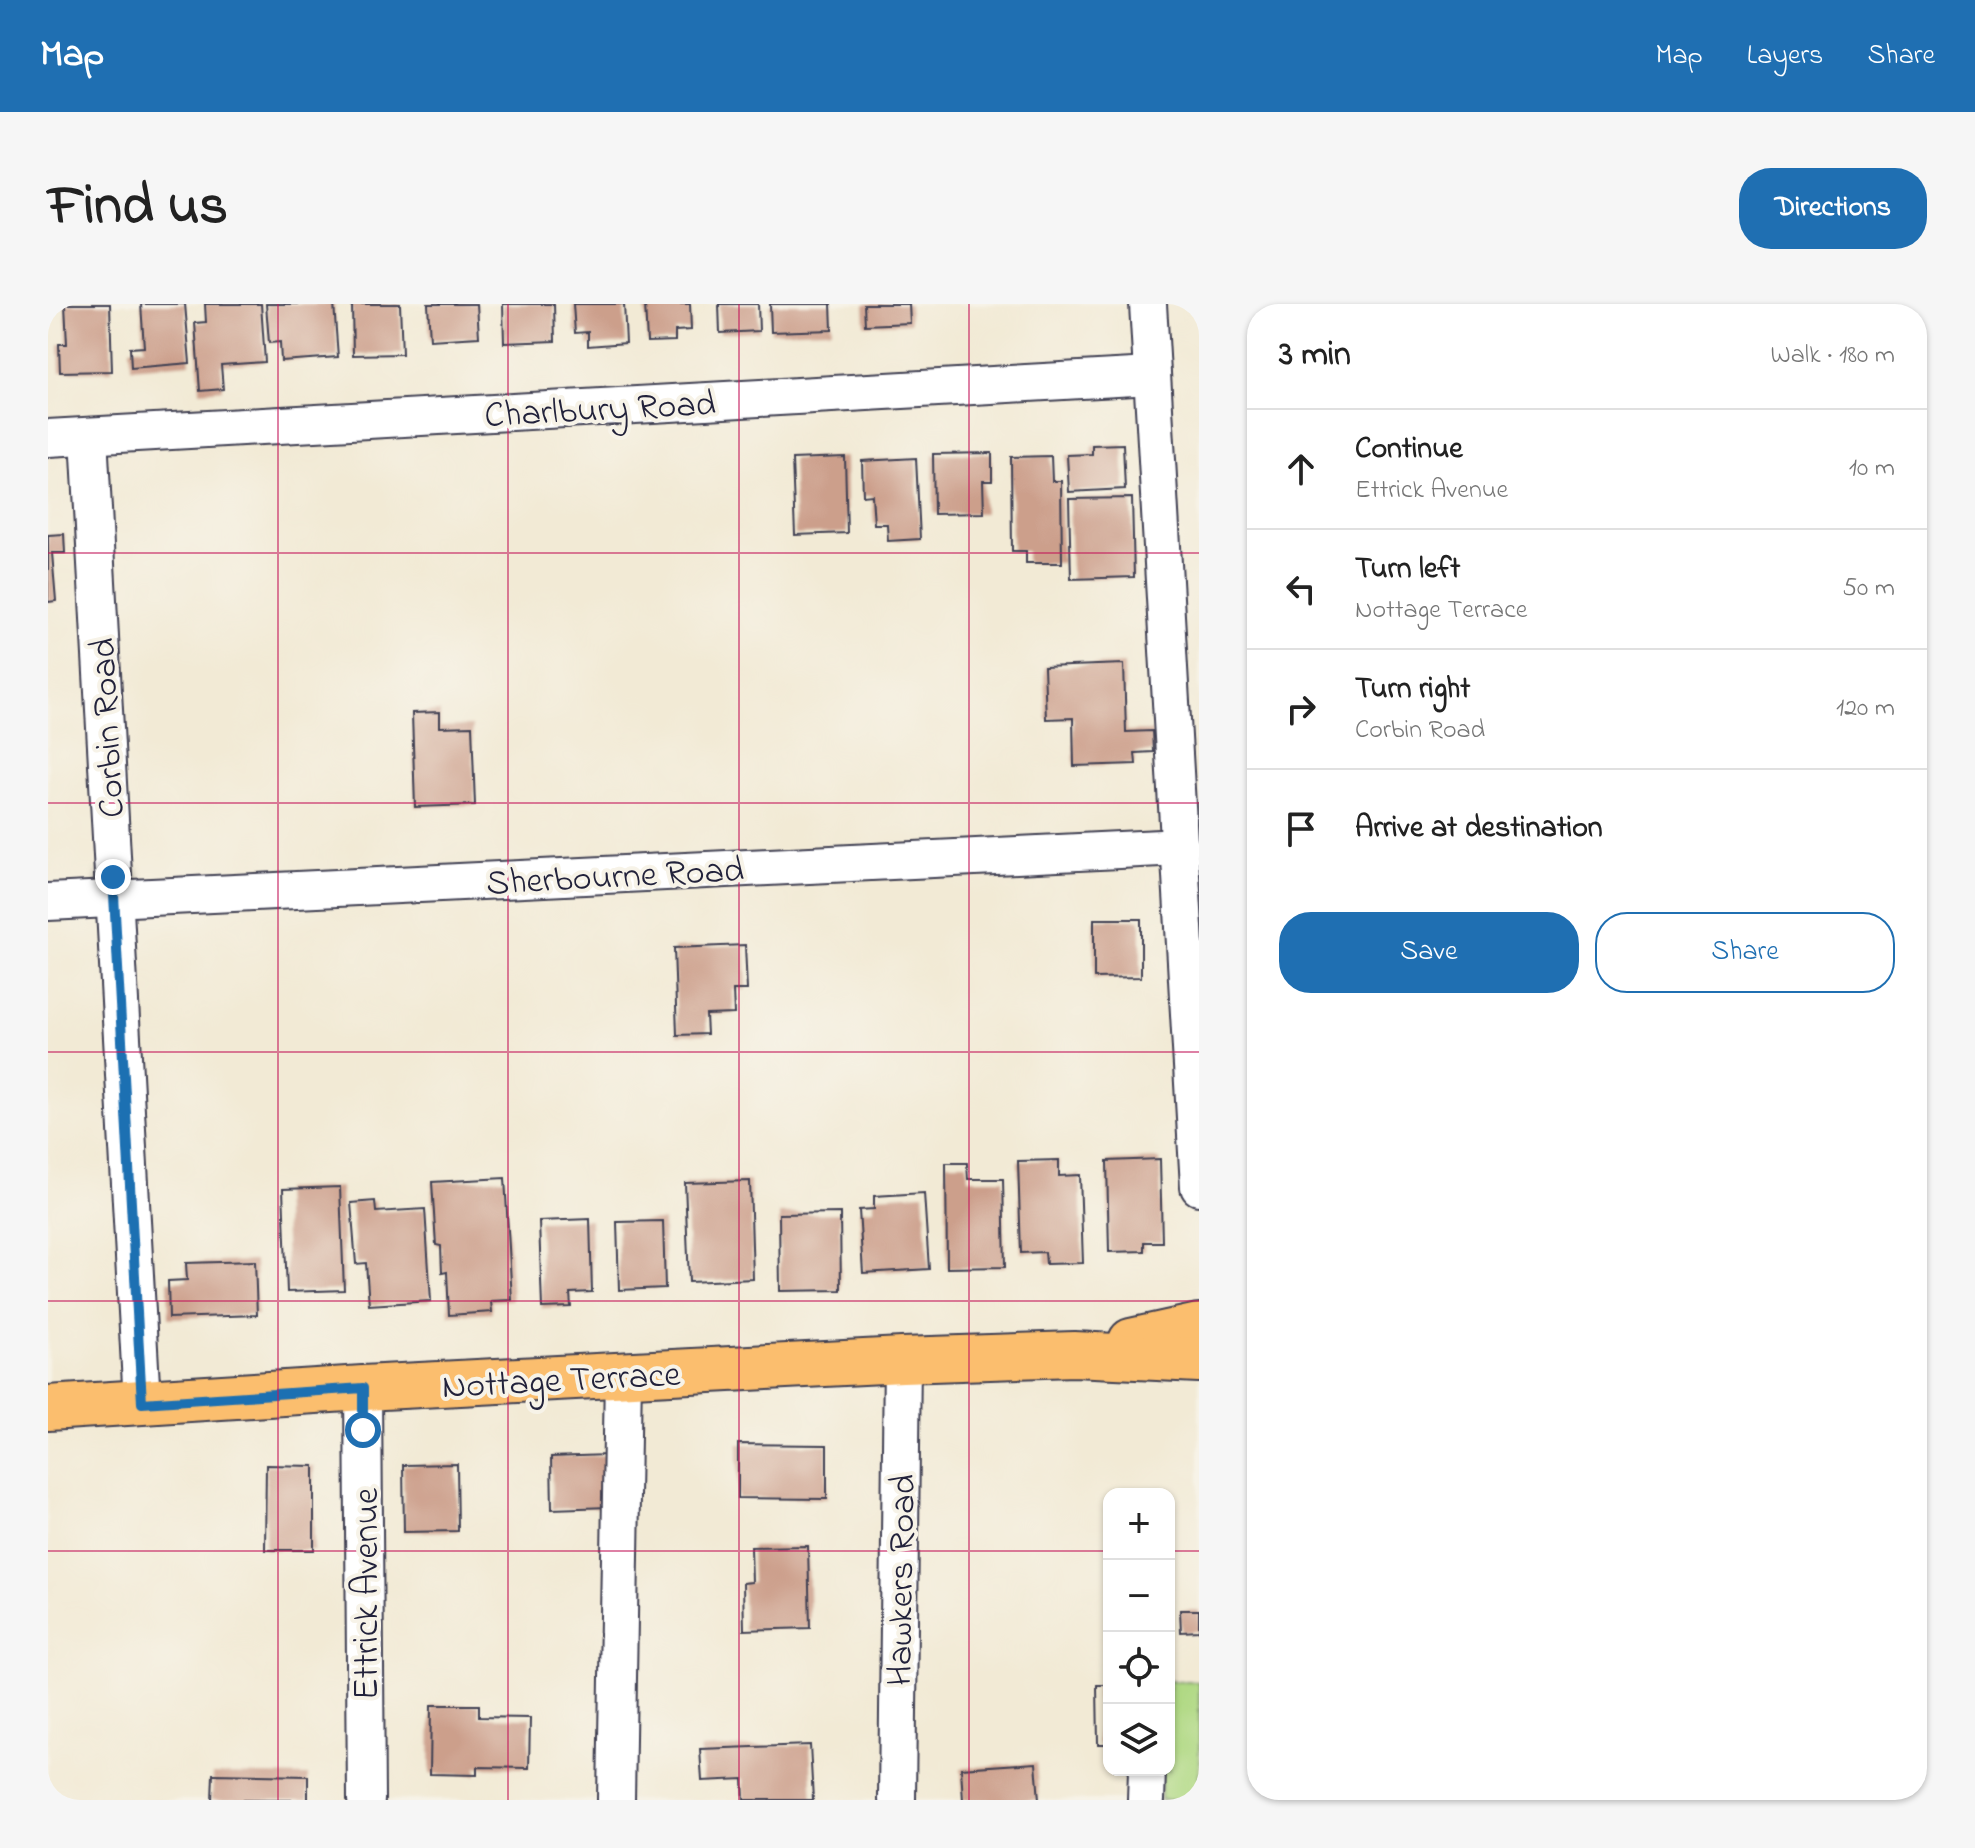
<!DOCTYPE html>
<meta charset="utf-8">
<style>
:root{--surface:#fff;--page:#f6f6f6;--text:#222;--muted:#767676;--line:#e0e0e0;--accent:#1f6fb2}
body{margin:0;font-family:"Indie Flower",sans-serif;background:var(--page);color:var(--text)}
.controls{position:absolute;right:24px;bottom:24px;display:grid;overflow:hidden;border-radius:16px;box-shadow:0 2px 6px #0004}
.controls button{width:72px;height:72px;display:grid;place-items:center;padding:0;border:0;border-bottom:2px solid var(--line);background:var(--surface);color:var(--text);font:40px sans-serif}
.stop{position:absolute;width:24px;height:24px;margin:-18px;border:6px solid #1f6fb2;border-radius:50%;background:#fff}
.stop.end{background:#1f6fb2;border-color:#fff;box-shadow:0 2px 8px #0008}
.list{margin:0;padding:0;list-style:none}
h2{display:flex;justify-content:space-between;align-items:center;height:104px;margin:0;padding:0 32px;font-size:34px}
h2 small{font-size:26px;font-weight:400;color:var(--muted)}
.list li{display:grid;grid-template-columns:52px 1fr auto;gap:24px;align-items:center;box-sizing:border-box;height:120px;padding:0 32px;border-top:2px solid var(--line)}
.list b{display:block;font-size:30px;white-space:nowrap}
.list p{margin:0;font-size:26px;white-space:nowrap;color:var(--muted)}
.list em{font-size:26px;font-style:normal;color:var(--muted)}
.actions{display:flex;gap:16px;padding:24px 32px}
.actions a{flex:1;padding:18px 0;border:2px solid var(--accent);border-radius:32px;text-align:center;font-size:28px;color:var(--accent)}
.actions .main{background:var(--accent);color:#fff}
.icon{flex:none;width:44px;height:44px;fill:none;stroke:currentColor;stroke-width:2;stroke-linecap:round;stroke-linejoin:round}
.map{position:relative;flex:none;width:1151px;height:1496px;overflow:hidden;border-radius:32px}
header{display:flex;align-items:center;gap:48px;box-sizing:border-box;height:112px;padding:0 40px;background:var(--accent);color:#fff}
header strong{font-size:38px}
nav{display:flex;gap:44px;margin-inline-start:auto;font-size:28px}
.intro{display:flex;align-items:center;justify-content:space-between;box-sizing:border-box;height:192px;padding:0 48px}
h1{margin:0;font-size:56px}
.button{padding:20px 36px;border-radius:32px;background:var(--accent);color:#fff;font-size:28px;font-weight:700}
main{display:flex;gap:48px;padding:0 48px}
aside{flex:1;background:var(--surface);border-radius:32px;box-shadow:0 2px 6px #0004}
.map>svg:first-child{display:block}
</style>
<header>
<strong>Map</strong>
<nav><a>Map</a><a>Layers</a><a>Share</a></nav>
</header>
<div class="intro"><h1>Find us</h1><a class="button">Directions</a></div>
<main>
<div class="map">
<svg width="1151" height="1496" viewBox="0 0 1151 1496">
<rect width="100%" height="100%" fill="#f7f3e8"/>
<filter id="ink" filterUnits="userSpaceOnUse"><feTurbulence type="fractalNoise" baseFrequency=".0125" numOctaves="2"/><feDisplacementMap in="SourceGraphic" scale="16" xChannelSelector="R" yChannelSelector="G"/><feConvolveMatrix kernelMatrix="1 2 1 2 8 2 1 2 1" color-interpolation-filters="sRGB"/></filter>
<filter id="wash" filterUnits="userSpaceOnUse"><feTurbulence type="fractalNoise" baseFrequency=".006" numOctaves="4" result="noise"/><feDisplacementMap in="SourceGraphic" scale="32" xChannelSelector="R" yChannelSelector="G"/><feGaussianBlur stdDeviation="1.8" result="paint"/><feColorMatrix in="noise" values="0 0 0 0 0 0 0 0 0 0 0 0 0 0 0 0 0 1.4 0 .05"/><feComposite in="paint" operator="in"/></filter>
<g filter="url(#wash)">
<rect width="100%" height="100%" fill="#f2ead5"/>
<!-- green -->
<path fill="#b0d984" stroke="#697e60" stroke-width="2" d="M1121,1377L1151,1378V1496H1113V1466H1121Z"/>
<g id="blocks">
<!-- building -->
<g fill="#cc9f8b">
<path d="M17,0H62L64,67L12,68L11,40H19Z"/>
<path d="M93,0H137L142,59L83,64L82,44L96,43Z"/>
<path d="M157,0H213L217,58L173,61L175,85L152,87L147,19L158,18Z"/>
<path d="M218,0H286L290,53L233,57L232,38L221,39Z"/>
<path d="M304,0H352L354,50L305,51Z"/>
<path d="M380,0H429L431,33L382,36Z"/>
<path d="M455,0H506L507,37L456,39Z"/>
<path d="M525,0H576L578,39L540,42V28L527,29Z"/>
<path d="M597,0H642L643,26L627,27V37L599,38Z"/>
<path d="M671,0H710L711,27L672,29Z"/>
<path d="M722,0H783L784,26L723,28Z"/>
<path d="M816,0H861L862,19L817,21Z"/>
<path d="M1075,140L1077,185L1021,188L1019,151L1044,150V141Z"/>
<path d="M944,149V177H935L936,209L886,210L885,150Z"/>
<path d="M1003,152L1004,177H1013L1014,259H978V247H964L963,153Z"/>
<path d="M797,153L799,229L747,231L744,155Z"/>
<path d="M868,154L872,235L840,237L839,220H826L824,191L815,192L814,157Z"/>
<path d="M1084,194L1086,273L1023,275L1021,195Z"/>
<path d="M16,230L17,249H4L8,297L0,298V231Z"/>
<path d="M1076,360L1078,428L1104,427L1105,448L1087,449L1088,460L1026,462L1025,414L998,415L996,363Z"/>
<path d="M392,408V423L424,422L427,501L367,503L364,409Z"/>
<path d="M1046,615H1093V673L1046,674Z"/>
<path d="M697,641L699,686H685L686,710L658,711L659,730L629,731L626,644Z"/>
<path d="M1112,855L1114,938H1096V947L1061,948L1059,857Z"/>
<path d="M1011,856V872L1032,871L1035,959L998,960L997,948L973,949L970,857Z"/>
<path d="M898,859H919L920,875H955L957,963L899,964Z"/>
<path d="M457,874L464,996L443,997L444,1008L401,1011L399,968L394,969L393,942L388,941L384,878Z"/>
<path d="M702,877L705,975L641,978L637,879Z"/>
<path d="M292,883L296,986L239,988L235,885Z"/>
<path d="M876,889L881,965L815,969L811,906L826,905V892Z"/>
<path d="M327,897L328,908L377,905L383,997L321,1001L318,959L308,960L303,899Z"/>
<path d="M792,909L793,986L732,987L731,910Z"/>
<path d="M542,915L544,988L522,989L523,1003L494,1004L491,917Z"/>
<path d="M615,917L617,984L571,986L569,918Z"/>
<path d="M207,957L209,1011L121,1014L120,977L139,976L138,959Z"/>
<path d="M690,1140L779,1141V1195L690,1194Z"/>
<path d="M559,1151L561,1203L504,1205L503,1153Z"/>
<path d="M409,1160L410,1227L356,1228L355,1161Z"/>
<path d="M218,1161L266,1162V1246H217Z"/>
<path d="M760,1242L762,1324L696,1326L695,1279L704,1278L703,1243Z"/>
<path d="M1132,1306H1151V1327L1133,1328Z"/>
<path d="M1049,1381H1061V1440H1050Z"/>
<path d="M383,1401H431V1413L482,1414L481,1464L429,1463V1471L382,1470Z"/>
<path d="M762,1441L765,1496H696L695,1475L654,1477L652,1445Z"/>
<path d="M988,1459L991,1496H915L913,1464Z"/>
<path d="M165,1470L260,1472V1496H164Z"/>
</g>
</g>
</g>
<g filter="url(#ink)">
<use href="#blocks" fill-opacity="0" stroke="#414052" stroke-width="2"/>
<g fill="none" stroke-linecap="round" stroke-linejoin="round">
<!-- minor casing -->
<g stroke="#414052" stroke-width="40">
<g id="minor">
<path d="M1100,0L1151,883"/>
<path d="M41,132L94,1099"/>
<path d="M0,134L1104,72"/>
<path d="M0,598L1133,543"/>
<path d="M315,1084L318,1496"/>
<path d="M568,1496L575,1070"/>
<path d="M849,1496L854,1056"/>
<path d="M1098,1496L1099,1466"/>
</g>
</g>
<!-- major casing -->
<g stroke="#414052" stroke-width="48">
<g id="major">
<path d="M1083,1037L1151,1022"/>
<path d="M0,1104L315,1084L854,1056L1026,1050L1151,1056"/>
</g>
</g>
<!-- minor -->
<use href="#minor" stroke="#fff" stroke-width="36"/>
<!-- major -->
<use href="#major" stroke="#fbbe6e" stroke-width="44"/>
</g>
</g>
<g fill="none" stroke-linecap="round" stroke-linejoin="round" filter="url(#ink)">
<!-- route -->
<path stroke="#1f6fb2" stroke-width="10" d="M65,573L94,1099L315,1084V1126"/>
</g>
<!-- grid -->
<path fill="none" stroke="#c2185b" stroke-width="2" stroke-opacity="0.55" d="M230,0V1496M460,0V1496M691,0V1496M921,0V1496M0,249H1151M0,499H1151M0,748H1151M0,997H1151M0,1247H1061M1121,1247H1151"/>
<g text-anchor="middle" stroke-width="8" stroke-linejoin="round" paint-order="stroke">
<!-- street labels -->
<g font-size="36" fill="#22223b" stroke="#f7f3e8">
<text transform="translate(552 103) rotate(-3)" y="13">Charlbury Road</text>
<text transform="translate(57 424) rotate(-93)" y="13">Corbin Road</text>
<text transform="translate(567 570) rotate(-3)" y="13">Sherbourne Road</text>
<text transform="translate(513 1074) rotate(-3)" y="13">Nottage Terrace</text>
<text transform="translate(851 1276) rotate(-89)" y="13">Hawkers Road</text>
<text transform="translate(316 1290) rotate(-90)" y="13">Ettrick Avenue</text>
</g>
</g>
</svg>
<div class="controls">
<button>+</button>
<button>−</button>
<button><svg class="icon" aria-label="locate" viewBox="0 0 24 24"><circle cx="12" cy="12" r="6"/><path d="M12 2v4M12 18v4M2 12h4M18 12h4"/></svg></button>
<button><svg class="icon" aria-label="layers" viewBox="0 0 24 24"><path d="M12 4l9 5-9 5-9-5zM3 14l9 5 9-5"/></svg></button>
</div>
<div class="stop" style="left:315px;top:1126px"></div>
<div class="stop end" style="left:65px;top:573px"></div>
</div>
<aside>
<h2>3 min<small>Walk · 180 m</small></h2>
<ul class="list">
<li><svg class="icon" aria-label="ahead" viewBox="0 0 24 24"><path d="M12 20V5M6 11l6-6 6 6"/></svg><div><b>Continue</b><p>Ettrick Avenue</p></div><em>10 m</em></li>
<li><svg class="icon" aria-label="left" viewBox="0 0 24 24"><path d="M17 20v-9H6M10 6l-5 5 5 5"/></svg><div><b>Turn left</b><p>Nottage Terrace</p></div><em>50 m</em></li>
<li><svg class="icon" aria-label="right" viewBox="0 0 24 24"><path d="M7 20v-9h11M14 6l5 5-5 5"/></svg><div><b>Turn right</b><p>Corbin Road</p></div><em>120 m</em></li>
<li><svg class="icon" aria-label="arrive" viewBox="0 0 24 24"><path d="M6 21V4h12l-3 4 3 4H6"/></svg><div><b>Arrive at destination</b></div></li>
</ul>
<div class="actions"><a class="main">Save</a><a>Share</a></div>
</aside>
</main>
